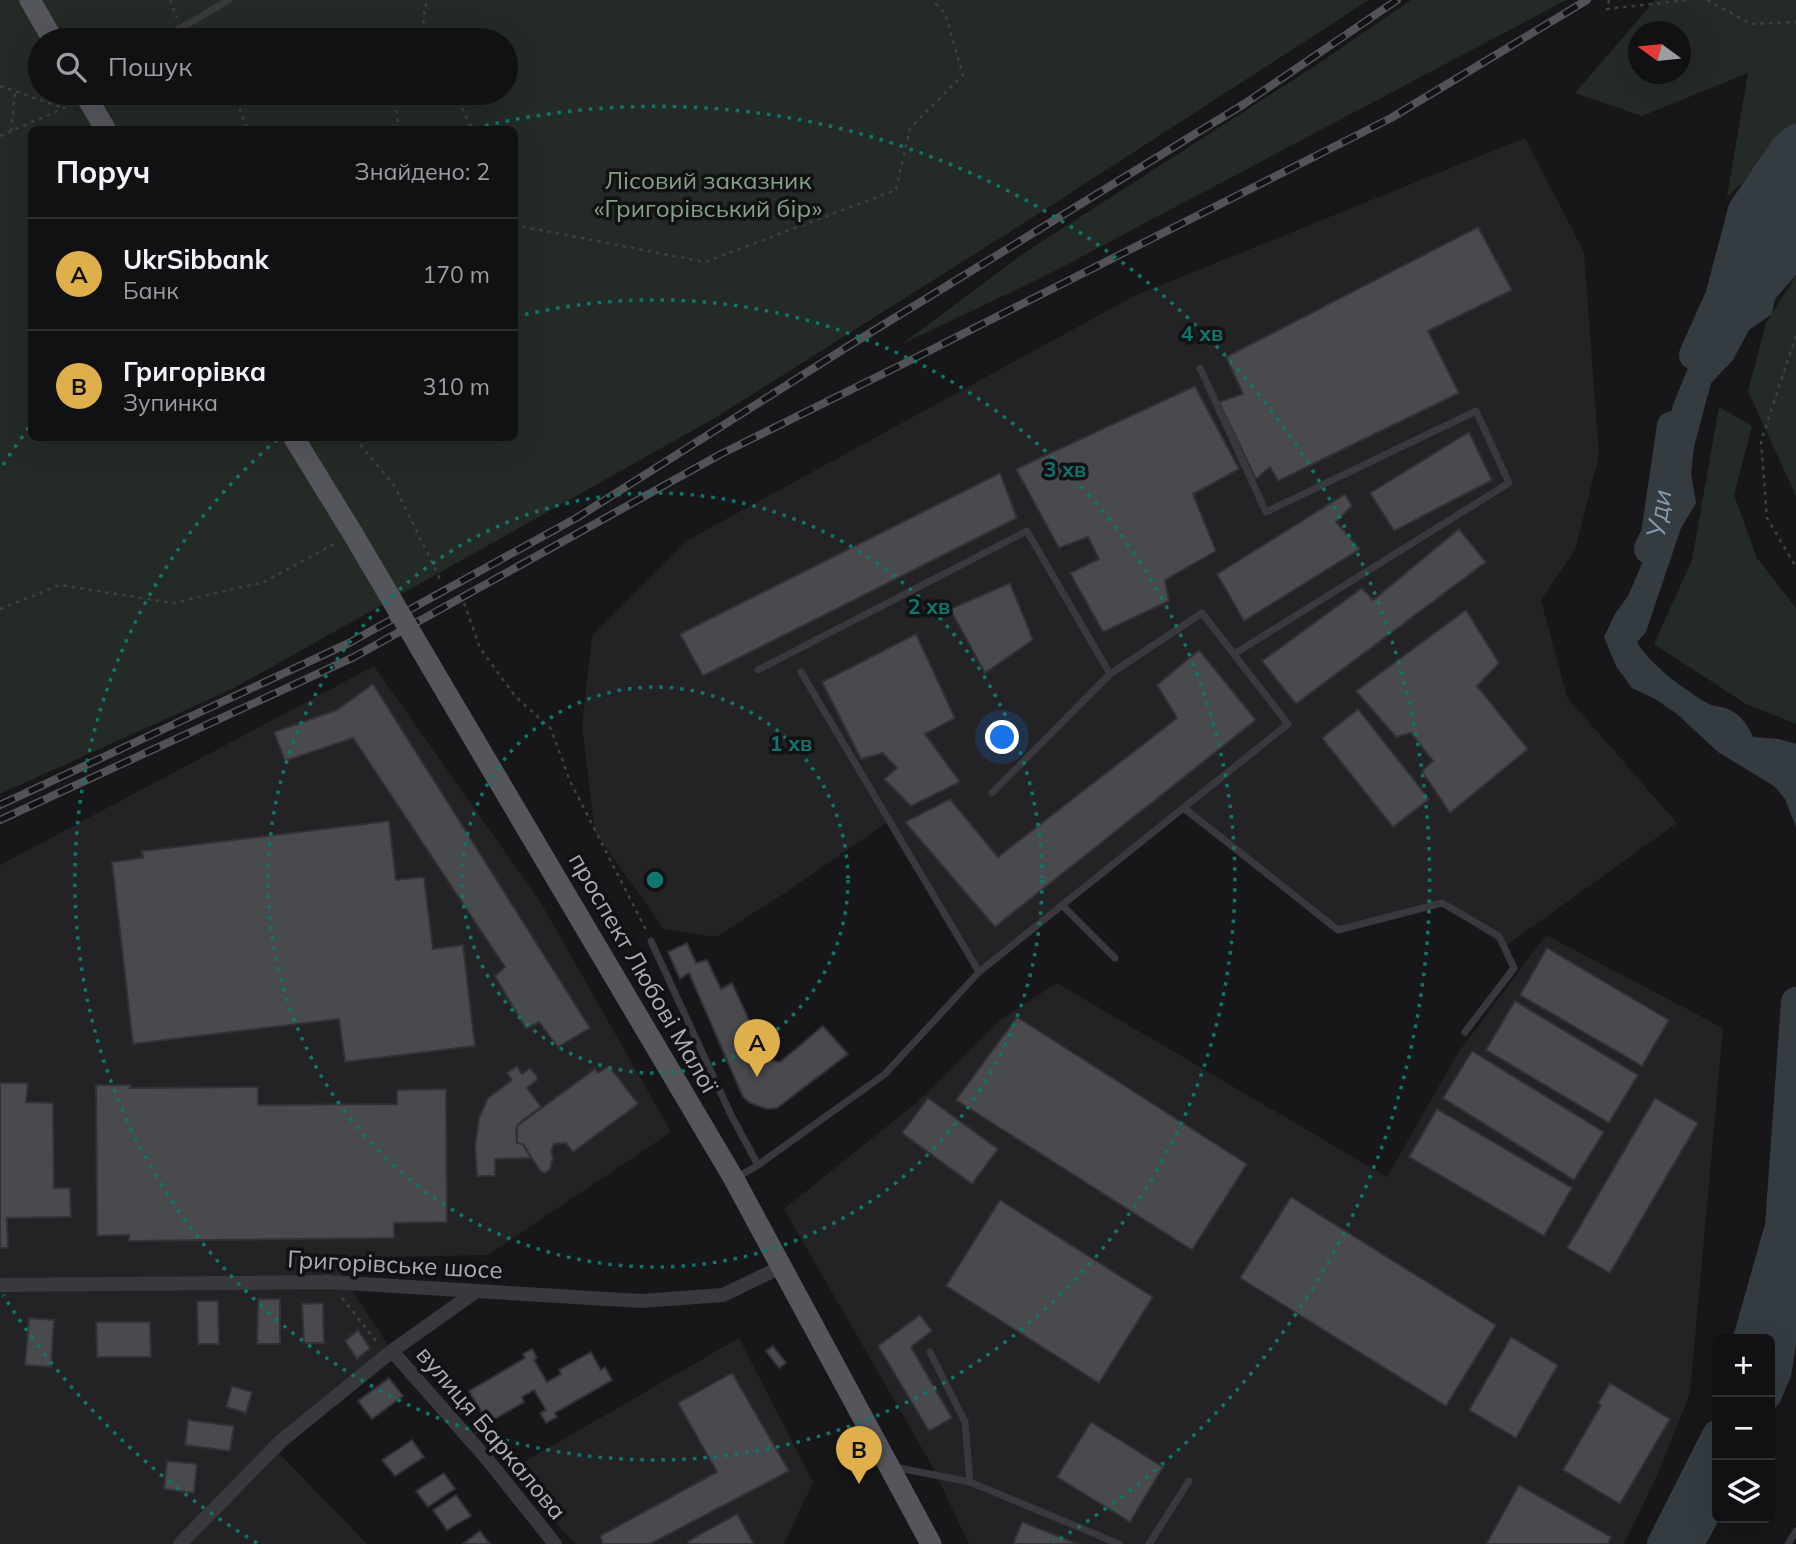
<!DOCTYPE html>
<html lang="uk">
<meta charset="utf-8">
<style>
:root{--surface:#111113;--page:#1a1a1c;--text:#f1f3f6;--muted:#9c9da0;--line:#303133;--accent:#deaf4a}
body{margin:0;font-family:Mulish,sans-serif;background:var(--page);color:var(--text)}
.controls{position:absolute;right:21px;bottom:21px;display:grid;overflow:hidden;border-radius:10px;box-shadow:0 7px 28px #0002}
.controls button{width:63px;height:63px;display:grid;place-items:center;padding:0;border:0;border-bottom:2px solid var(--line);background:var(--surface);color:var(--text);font:35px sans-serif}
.compass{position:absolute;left:1628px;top:21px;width:63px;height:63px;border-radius:50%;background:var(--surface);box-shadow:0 7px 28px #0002;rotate:285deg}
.you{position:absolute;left:1003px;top:738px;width:24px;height:24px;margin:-18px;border:5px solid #fff;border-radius:50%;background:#1a73e8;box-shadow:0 0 0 10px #1a73e833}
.badge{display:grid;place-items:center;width:46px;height:46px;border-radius:50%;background:var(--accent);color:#111;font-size:23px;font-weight:700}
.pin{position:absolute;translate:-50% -58px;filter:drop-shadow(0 2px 4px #0008)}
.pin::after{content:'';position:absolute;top:37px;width:24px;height:21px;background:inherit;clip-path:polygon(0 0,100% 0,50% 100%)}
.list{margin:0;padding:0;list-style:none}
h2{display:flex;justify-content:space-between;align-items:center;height:91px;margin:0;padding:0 28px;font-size:30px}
h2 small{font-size:23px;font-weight:400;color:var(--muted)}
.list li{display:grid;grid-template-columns:46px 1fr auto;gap:21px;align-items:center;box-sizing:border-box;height:112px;padding:0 28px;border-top:2px solid var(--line)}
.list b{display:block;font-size:26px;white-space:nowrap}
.list p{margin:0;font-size:23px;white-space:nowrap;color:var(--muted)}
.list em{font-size:23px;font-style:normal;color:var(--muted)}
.icon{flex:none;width:38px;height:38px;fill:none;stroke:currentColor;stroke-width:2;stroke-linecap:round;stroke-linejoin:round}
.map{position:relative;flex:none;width:1796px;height:1544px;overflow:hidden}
.search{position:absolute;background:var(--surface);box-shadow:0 7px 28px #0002;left:28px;top:28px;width:490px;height:77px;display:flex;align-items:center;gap:18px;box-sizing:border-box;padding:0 24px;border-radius:38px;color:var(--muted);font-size:26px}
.panel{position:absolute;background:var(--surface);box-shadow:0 7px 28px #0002;left:28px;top:126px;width:490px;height:315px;border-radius:10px}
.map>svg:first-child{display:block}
</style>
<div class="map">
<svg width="1796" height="1544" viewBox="0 0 1796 1544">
<rect width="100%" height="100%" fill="#171719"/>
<!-- built -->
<g fill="#232326">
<path d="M1525,138L1584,252L1599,455L1575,550L1541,600L1567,697L1677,823L1504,947L1442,903L1338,930L1180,811L979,972L889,821L788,891L716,937L664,929L595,832L582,727L592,635L686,541L1136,295Z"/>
<path d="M374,666L541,903L671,1132L488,1255L331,1258L392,1351L274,1448L367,1544H0V865Z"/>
<path d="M1546,935L1723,1028L1690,1394L1654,1482L1624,1544H969L931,1464L784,1209L916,1103L1000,1020L1057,983L1387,1177L1458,1053Z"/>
<path d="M739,1338L813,1482L784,1544H575L508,1471Z"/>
</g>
<!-- green -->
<g fill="#242a25" fill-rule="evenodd">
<path d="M0,0H1369L1038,214L715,418L232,689L0,794ZM40,40H506V93H40ZM32,130H514V438H32Z"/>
<path d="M1411,0H1566L1047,275L902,344L1024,253L1321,62Z"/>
<path d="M1655,0H1796V132L1727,197L1748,73L1642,116L1575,93ZM1638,32H1680V74H1638Z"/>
<path d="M1796,276V496L1748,391L1766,323Z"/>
<path d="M1719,407L1752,426L1734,495L1757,558L1796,608V724L1746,704L1654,644L1692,560Z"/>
</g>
<!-- water -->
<g fill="#343c42">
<path d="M1796,140V275L1775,299L1772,314L1749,330L1733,360L1711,383L1694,447L1691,474L1696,503L1681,528L1646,632L1637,642C1649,664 1685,690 1707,703C1714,707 1721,706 1728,709C1741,715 1747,724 1753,737L1779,739L1796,744V827L1785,799L1774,786L1718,752L1677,714L1655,699L1632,688L1616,666L1604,637L1615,614L1628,596L1641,566L1659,510L1664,482L1665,435L1673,405L1705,326L1722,301L1743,235L1757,209L1773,169Z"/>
<path d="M1796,1115V1345L1791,1376L1780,1402L1770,1413V1339H1750L1774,1261L1794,1160Z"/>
<path d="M1717,1420V1518H1720L1706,1544H1667L1700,1473Z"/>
</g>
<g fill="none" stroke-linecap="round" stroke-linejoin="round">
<!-- river -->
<g stroke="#343c42" stroke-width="30">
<path d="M1694,355L1720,297L1743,210L1786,147L1796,139"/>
<path id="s1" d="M1649,549L1656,534L1672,426"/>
<path d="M1748,1339L1780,1226L1796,1002"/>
<path d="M1662,1544L1717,1435"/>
</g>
</g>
<!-- building -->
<g fill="#494a4e" stroke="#323135" stroke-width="2">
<path d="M1478,227L1512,290L1428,331L1459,393L1278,481L1270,467L1256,479L1219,402L1243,394L1226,357Z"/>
<path d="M1195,386L1239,469L1193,494L1216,551L1165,580L1169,601L1103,632L1070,573L1099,559L1088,537L1059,548L1016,469Z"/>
<path d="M1469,432L1492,480L1394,531L1370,493Z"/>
<path d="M1000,473L1017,518L703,676L680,634Z"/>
<path d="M1345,494L1352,506L1336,522L1360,549L1244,621L1217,574Z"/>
<path d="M1459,529L1486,562L1296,704L1262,661L1362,588L1373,600Z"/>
<path d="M1010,583L1033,640L985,673L950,609Z"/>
<path d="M1466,610L1499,663L1477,686L1528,749L1450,813L1422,771L1433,761L1411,733L1396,737L1356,691Z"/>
<path d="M916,634L955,718L925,734L960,782L911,806L884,779L897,768L883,753L861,759L822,682Z"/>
<path d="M1199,650L1256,720L995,927L905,822L950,799L998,857L1177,718L1157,685Z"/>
<path d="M373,684L590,1028L558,1047L539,1022L526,1029L495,976L505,967L353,738L285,761L274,732L337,710Z"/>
<path d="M1358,709L1429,799L1393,827L1322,738Z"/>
<path d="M389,821L396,880L424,877L433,949L463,945L475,1046L345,1062L339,1019L133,1044L112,862L143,858L142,851Z"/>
<path d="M687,943L696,963L707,960L721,989L732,983L767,1059L780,1062L823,1026L848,1054L777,1108L767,1109L750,1103L743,1097L689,973L680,979L668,952Z"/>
<path d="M1547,948L1669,1020L1642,1066L1520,995Z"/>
<path d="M1515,1001L1638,1075L1609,1123L1486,1050Z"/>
<path d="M1017,1017L1247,1164L1192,1250L956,1100Z"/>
<path d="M1472,1051L1604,1132L1574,1180L1443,1098Z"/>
<path d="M517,1066L522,1074L530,1068L537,1076V1080L527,1088L541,1107L523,1120L517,1126L516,1132L517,1143L523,1144L531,1158L495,1159V1176H477L475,1146L479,1118L488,1098L512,1080L507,1073Z"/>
<path d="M609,1066L638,1104L573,1152L566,1143L554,1144L551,1152L553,1158L550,1169L545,1173L541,1172L523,1144L517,1143V1126L595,1069L598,1073Z"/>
<path d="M0,1083H28L26,1102L53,1103L54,1188H70L71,1217L7,1218L8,1248H0Z"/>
<path d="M96,1085H131L130,1088L258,1087V1105L397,1104V1090L446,1089L447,1222L394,1223V1238L129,1241V1235L97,1236Z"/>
<path d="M928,1098L998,1149L972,1184L902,1133Z"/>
<path d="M1655,1098L1698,1123L1610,1273L1567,1248Z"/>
<path d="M1437,1109L1572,1188L1544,1236L1409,1157Z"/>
<path d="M1291,1197L1496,1325L1446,1406L1240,1278Z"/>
<path d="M1000,1200L1153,1297L1099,1383L946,1286Z"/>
<path d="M258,1299H280V1344H257Z"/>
<path d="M197,1301H218L219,1344H198Z"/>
<path d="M323,1303L324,1343H304L302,1304Z"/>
<path d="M920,1315L932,1331L911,1347L952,1418L929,1431L878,1346Z"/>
<path d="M29,1318L54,1320L51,1367L25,1365Z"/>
<path d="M96,1322H150L151,1357H97Z"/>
<path d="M358,1330L370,1348L357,1359L345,1341Z"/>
<path d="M1511,1337L1558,1365L1516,1438L1469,1410Z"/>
<path d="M773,1346L786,1363L779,1368L766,1351Z"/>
<path d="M532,1349L537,1358L534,1360L547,1382L561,1374L559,1370L591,1352L601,1370L605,1367L612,1380L555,1413L557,1417L546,1423L540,1413L546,1410L534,1390L522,1397L524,1402L488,1423L469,1391L525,1358L523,1354Z"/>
<path d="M732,1373L789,1471L650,1544H603L600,1536L717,1472L678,1403Z"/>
<path d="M389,1378L403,1396L372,1419L358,1401Z"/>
<path d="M1610,1383L1670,1419L1620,1504L1563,1470L1601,1405L1598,1403Z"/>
<path d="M232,1386L252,1392L246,1413L226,1407Z"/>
<path d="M188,1420L234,1426L230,1451L185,1445Z"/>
<path d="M1091,1422L1163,1467L1130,1522L1057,1477Z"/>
<path d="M412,1440L424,1457L395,1476L382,1460Z"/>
<path d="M167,1461L197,1464L194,1493L164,1489Z"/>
<path d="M444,1473L455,1489L428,1507L416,1491Z"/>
<path d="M1519,1485L1611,1537L1608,1544H1486Z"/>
<path d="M456,1495L471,1516L447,1530L433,1510Z"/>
<path d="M737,1514L754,1544H689L688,1541Z"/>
<path d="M1022,1522L1078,1544H1013Z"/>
<path d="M480,1531L490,1544H463Z"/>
</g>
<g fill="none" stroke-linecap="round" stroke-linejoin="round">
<!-- path -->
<g stroke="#3f4044" stroke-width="2.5" stroke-dasharray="3.5 5" stroke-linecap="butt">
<path d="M170,0L177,18"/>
<path d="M1609,0L1607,9L1688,0"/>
<path d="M1707,0L1751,24L1796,22"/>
<path d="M420,40C426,27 421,12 428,0"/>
<path d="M0,86L63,108"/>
<path d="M233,93L248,130"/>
<path d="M394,93L399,130"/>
<path d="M454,93L473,130"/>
<path d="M11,131L15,93"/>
<path d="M0,136L71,105"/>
<path d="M514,225L705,262L896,190L910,128L963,75L945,13L932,0"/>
<path d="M1796,336L1761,441L1767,518L1796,567"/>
<path d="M355,438L395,487L441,581"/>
<path d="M464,603L480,648L515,696L551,729L570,781L646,930"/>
<path d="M0,609L60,585L173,603L264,582L338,542"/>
<path d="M342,1298L377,1342"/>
</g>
<!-- lane -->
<g stroke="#39393d" stroke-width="7">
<path d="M160,40L229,0"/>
<path d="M1200,368L1266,512L1476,411L1509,483L1234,654"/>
<path d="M758,670L1027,531L1110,674"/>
<path d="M801,672L979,972"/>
<path d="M1184,808L1338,930L1442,903L1499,936L1514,968L1465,1032"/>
<path d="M1062,905L1115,958"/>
<path d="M651,941L731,1115L758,1165"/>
<path d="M738,1177L758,1165L885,1074L979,972L1288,724L1202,613L1110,674L992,793"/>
<path d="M930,1352L965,1422L970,1482"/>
<path d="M894,1467L970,1482L1119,1544"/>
<path d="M1149,1544L1189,1481"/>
<path d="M1788,1544L1796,1531"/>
</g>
<!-- street -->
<g stroke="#39393d" stroke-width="14">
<path d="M0,1285L329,1282L641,1301L723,1295L781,1267"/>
<path d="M392,1351L487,1459L555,1544"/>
<path d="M180,1544L281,1441L392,1351L475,1292"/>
</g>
<!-- primary -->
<g stroke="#55565c" stroke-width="21">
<path d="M30,0L53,40"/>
<path d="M84,93L106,130"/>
<path d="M294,438L353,534"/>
<path d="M449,697L734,1179L931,1544"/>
</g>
<!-- rail casing -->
<g stroke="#525358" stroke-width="8">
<g id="rail">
<path d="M0,805L349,643L578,517L847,347L1244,104L1397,0"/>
<path d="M0,820L354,657L721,454L909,361L1391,118L1587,0"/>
</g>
</g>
<!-- rail -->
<use href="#rail" stroke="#121214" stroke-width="5" stroke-dasharray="16" stroke-linecap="butt"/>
<!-- primary-bridge -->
<path stroke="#55565c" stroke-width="21" d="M353,534L449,697"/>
</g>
<!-- distance rings -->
<g fill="none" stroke="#0f766e" stroke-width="3.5" stroke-dasharray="3.5 7">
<circle cx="655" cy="880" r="193"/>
<circle cx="655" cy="880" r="387"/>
<path d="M515 317A580 580 0 1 1 278 439"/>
<path d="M257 1543A773 773 0 0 1 3 1295M3 465A773 773 0 0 1 30 426M475 128A773 773 0 0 1 1053 1543"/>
</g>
<g text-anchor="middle" stroke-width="7" stroke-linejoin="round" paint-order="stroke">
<!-- park labels -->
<g font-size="24" fill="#84a086" stroke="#121214">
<text x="708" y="189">Лісовий заказник<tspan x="708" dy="28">«Григорівський бір»</tspan></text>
</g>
<!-- street labels -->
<g font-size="24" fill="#abaeb7" stroke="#121214">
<text transform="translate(643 973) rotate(60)" y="8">проспект Любові Малої</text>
<text transform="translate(395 1265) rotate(3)" y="8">Григорівське шосе</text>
<text transform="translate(491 1433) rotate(50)" y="8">вулиця Баркалова</text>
</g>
<!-- water labels -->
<g font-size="26" font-style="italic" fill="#869bae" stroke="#121214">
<text dy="9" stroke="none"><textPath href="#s1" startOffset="37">Уди</textPath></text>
</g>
</g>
<circle cx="655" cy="880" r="10" fill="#0f766e" stroke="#121214" stroke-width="3.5"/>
<g font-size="21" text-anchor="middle" font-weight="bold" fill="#0f766e" stroke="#121214" stroke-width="7" stroke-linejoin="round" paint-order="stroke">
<text x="1202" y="341">4 хв</text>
<text x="1065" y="477">3 хв</text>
<text x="929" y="614">2 хв</text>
<text x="791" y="751">1 хв</text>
</g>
</svg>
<div class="controls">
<button>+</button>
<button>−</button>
<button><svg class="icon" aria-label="layers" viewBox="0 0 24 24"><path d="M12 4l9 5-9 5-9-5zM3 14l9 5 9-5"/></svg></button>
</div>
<svg class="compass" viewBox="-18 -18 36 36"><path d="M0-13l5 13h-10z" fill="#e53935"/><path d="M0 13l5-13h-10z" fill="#9c9da0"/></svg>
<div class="you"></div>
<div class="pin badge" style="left:757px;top:1077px">A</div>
<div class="pin badge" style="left:859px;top:1484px">B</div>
<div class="search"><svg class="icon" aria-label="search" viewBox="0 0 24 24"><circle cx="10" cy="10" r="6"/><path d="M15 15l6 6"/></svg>Пошук</div>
<section class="panel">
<h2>Поруч<small>Знайдено: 2</small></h2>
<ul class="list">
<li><span class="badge">A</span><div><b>UkrSibbank</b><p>Банк</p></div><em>170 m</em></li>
<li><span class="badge">B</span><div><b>Григорівка</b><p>Зупинка</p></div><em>310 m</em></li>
</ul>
</section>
</div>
